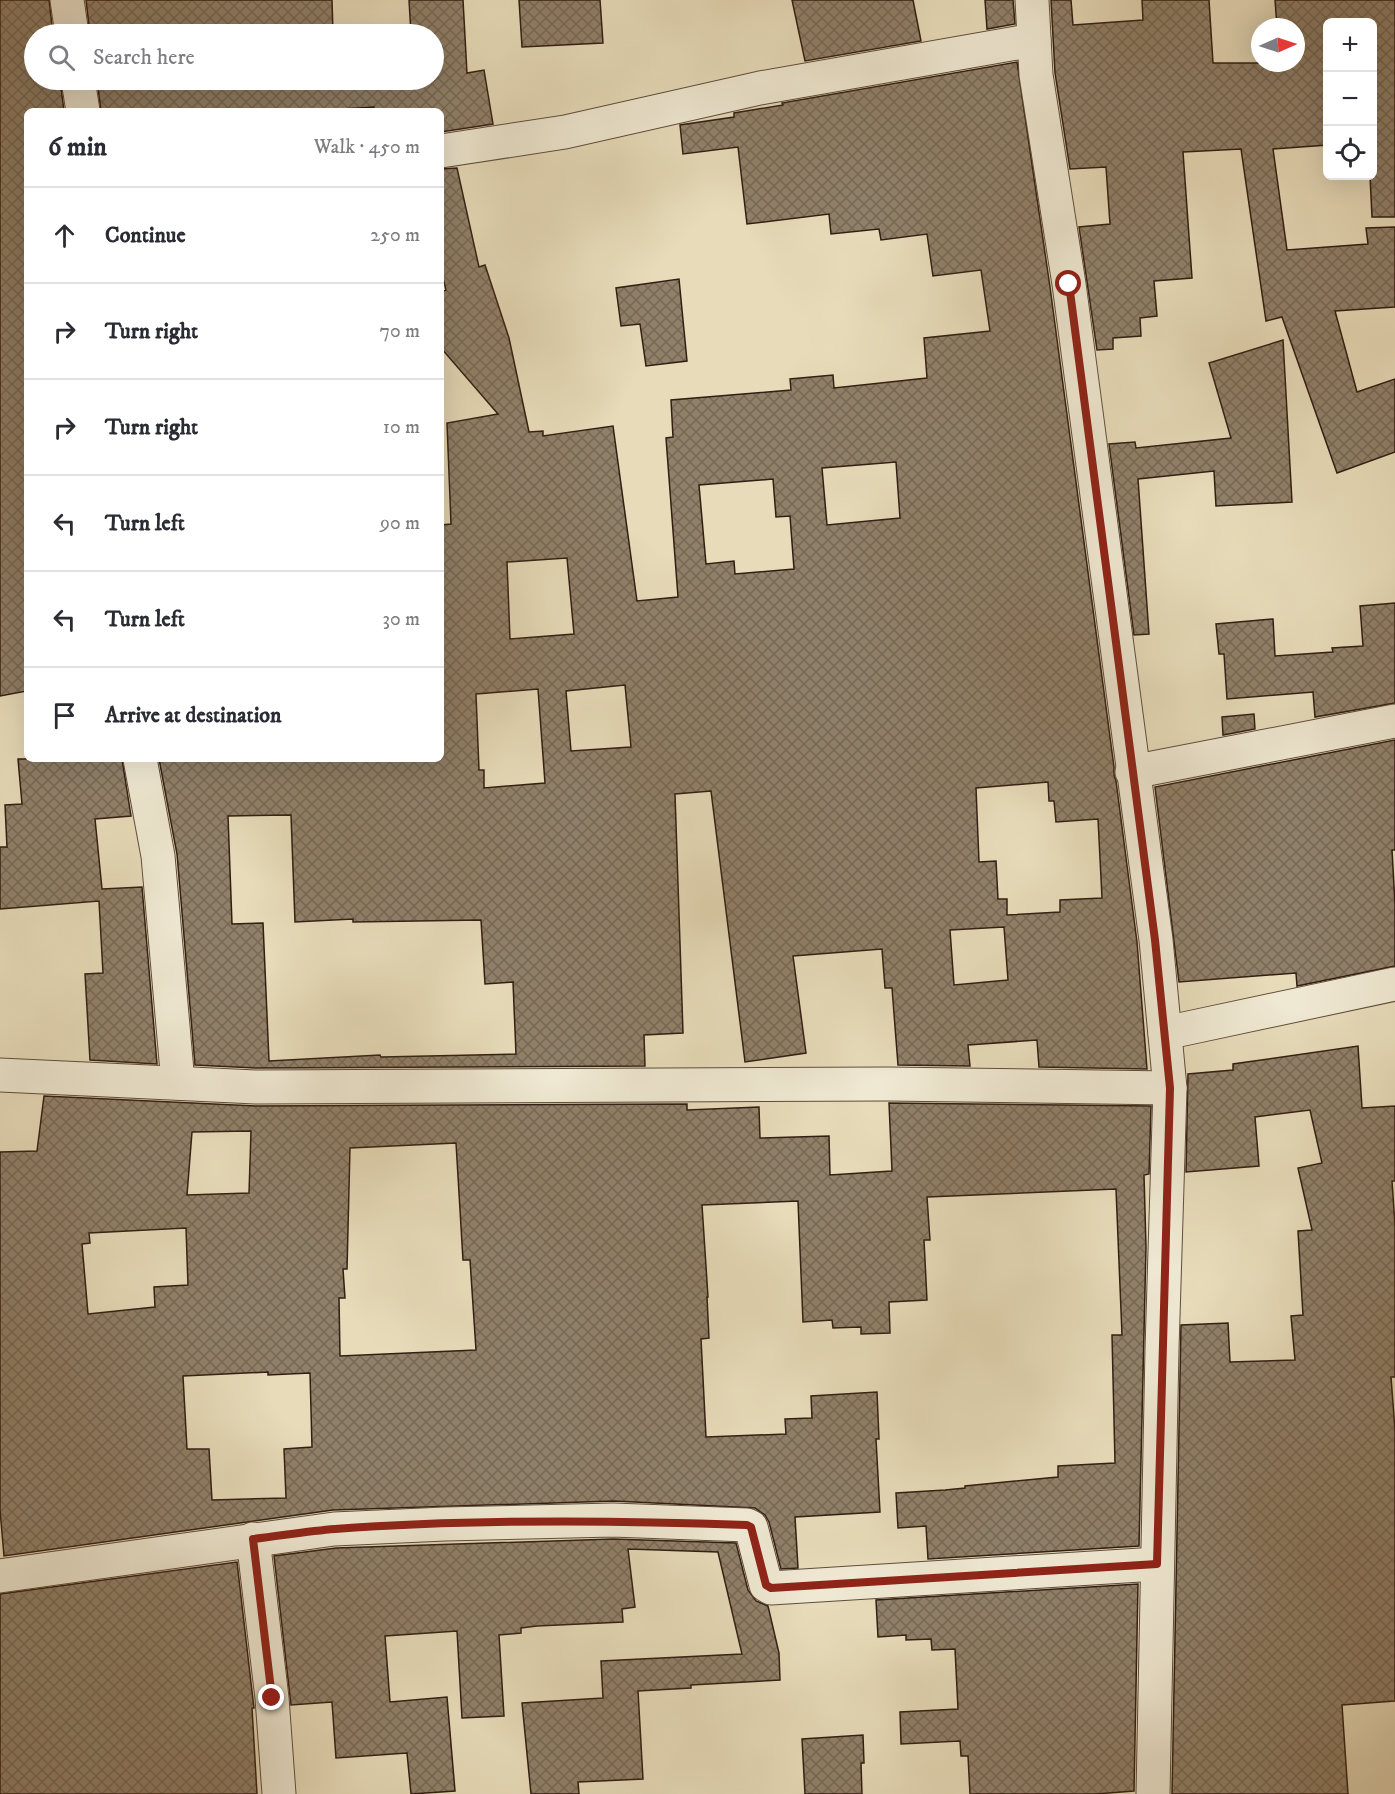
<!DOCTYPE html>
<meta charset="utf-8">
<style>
:root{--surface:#fff;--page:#f7f7f7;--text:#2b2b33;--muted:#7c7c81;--line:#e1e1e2}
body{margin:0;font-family:"IM FELL DW Pica",serif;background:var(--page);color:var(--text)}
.controls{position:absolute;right:18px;top:18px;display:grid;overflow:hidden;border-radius:9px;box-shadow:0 6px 24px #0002}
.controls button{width:54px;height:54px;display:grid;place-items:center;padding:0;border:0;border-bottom:2px solid var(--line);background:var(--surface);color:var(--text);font:30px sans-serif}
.compass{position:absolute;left:1251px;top:18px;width:54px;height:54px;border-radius:50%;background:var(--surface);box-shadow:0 6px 24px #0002;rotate:87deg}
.stop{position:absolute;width:18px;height:18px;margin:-14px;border:4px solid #8f2418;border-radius:50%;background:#fff}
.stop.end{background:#8f2418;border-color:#fff;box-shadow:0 2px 6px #0008}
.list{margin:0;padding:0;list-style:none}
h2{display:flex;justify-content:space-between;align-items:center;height:78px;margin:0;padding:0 24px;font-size:26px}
h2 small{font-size:20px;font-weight:400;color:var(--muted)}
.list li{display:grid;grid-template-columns:39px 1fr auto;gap:18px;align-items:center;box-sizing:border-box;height:96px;padding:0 24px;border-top:2px solid var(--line)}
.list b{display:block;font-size:22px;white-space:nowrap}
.list em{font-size:20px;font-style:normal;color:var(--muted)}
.icon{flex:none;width:33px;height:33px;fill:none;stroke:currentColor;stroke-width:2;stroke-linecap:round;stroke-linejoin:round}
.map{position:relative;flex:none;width:1395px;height:1794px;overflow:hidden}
.search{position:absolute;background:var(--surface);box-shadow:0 6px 24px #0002;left:24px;top:24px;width:420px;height:66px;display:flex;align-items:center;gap:15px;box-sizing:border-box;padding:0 21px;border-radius:33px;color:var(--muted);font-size:22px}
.panel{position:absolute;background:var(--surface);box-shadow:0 6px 24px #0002;left:24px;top:108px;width:420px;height:654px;border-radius:9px}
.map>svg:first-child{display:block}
</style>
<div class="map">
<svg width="1395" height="1794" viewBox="0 0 1395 1794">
<defs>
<pattern id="building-cross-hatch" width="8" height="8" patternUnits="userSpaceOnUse" patternTransform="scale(1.5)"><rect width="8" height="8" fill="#908069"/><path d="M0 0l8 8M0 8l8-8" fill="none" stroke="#766855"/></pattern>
</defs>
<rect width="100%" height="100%" fill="#e7dbb9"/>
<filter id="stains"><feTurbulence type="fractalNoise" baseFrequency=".00333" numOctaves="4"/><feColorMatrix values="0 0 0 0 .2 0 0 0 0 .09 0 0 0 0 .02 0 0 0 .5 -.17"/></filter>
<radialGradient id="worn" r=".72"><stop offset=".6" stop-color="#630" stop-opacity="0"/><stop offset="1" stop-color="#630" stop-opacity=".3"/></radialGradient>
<!-- building -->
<g fill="url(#building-cross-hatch)" stroke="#321e13" stroke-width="1.5" fill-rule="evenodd">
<path d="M0,0H49L53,34H34V80H60L64,111H27V691L0,696Z"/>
<path d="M86,0H332L333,34H90Z"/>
<path d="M409,0H463L467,73L484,70L493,124L441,132V111H374V107L308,111H101L97,80H434V34H411Z"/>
<path d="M519,0H600L603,43L522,47Z"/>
<path d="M792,0H913L921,41L805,61Z"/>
<path d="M985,0H1013L1015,24L987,29Z"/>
<path d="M1051,0H1071L1073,25L1143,20L1142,0H1209L1213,63H1296V27H1277L1275,0H1395V217H1372L1370,176H1372V22H1328V145L1273,149L1287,250L1368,244L1366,228L1395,227V307L1335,311L1357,392L1395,379V452L1337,473L1282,317L1266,321L1241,149L1183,152L1192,278L1154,281L1157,316L1140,318L1141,336L1113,338V349L1097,350L1079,227L1110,224L1106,167L1070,169L1055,73Z"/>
<path d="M1017,62L1050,287L1114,767V775L1116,781L1137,942L1147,1069L1039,1067L1037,1040L968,1045L970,1066L898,1065L892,988H885L882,949L793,956L806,1053L745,1062L711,791L675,794L683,1033L644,1035L645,1066L256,1068L195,1065L177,854L159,759H441V525L451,524L447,423L498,414L441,348V292L446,290L441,270V169L457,168L479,267L485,265L509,338L529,432L543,431V436L613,426L637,601L678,597L666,438L673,437L671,400L791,390L790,379L833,375L834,388L927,378L924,338L990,331L981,270L933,276L927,234L881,240L879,229L831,234L829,214L747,224L738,147L683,154L680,125L734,117V113L783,105L782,103ZM896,462L900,518L827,525L822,468ZM773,479L776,517L790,516L794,569L735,574L734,561L706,564L699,485ZM567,558L574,634L510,639L507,562ZM625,685L631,747L571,751L566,691ZM538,689L545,783L484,788V770H479L476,694ZM1048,782L1049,801H1054L1056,822L1098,819L1102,898L1060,900V912L1007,915V899H998L996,861L979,862L976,788ZM291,815L295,922L353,919V922L481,920L485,984L513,982L516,1054L381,1057L380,1055L269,1061L263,923L232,924L228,816ZM1004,927L1008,980L954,985L950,930Z"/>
<path d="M679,279L687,361L646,366L640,324L621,326L616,288Z"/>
<path d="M1283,340L1292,502L1216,506L1214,471L1138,479L1149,634L1134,635L1109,444L1135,442L1136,448L1231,438L1209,363Z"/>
<path d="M1395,603V703L1315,717L1313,692L1227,699L1224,654H1219L1216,624L1273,619L1275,656L1333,652L1332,648L1363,646L1360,606Z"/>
<path d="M1254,714L1255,729L1223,735L1222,717Z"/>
<path d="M1395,740V850H1392L1395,904V966L1297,986L1296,973L1179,982L1155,787Z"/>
<path d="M18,759H122L131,816L95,819L102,889L142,887L157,1064L90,1060L85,974L103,973L99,901L0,909V847H7L5,805L22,804Z"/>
<path d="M1358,1046L1362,1108L1395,1106V1181H1392L1395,1225V1377H1391L1395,1430V1701L1342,1705L1348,1794H1172L1181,1325L1228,1323L1230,1362L1295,1360L1291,1316L1303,1315L1298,1231L1312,1230L1298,1168L1322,1163L1310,1110L1255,1117L1259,1166L1186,1172L1188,1074L1233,1070V1064Z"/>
<path d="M44,1096L256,1106L687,1104V1110L759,1107L760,1138L829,1136L830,1175L892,1171L889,1103L1151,1106L1149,1174L1144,1175L1146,1247L1139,1546L928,1559L926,1526L898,1528L896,1493L945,1490L965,1488V1486L1058,1477V1466L1115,1463L1112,1335H1122L1116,1189L927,1197L930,1240H924L927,1300L889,1302L890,1333L861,1334V1327L833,1328L832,1320L803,1322L798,1201L702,1205L708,1297H707L709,1338L701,1339L706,1437L786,1434L785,1419L812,1418L811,1396L877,1392L879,1439H876L880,1512L795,1517L798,1568L781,1569L769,1522L765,1515L755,1508L614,1501L333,1510L4,1556L0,1510V1152L37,1151ZM251,1131L249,1193L187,1195L192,1132ZM456,1143L463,1260H470L476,1350L340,1356L339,1298H345L343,1269H347L350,1148ZM186,1228L188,1285L154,1287L155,1307L88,1314L82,1244L90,1243L89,1233ZM268,1372V1375L310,1373L312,1447L284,1449L286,1498L212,1500L209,1449H187L183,1376Z"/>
<path d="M613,1539L736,1543L748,1590L756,1601L768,1606L779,1653L780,1680L691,1685V1688L638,1691L643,1779L578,1782L579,1794H531L522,1703L603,1698L601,1661L742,1654L718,1552L628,1549L635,1607L622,1609L623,1622L537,1626L521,1628V1633L499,1635L504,1716L462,1718L457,1631L385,1636L390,1702L447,1697L455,1791L411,1794L407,1753L336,1758L332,1702L291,1705L274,1556L336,1548Z"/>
<path d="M237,1562L253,1700L254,1708H252L257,1794H0V1594Z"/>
<path d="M1138,1584L1134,1791L1096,1794H970L968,1756H961L960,1741L901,1744L900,1712L958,1709L955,1649L932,1650L931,1639L906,1640V1635L878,1637L876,1600Z"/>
<path d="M863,1735L864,1763H861L862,1794H805L802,1739Z"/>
</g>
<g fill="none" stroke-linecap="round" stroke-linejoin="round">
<!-- minor casing -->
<g stroke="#5f4d3c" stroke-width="35">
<g id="minor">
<path d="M67,0L72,34"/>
<path d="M1032,0L1036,75L1069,284L1156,940L1170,1088L1162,1349L1153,1794"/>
<path d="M78,80L83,111"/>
<path d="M441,151L565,132L760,88L1034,40"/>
<path d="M140,759L158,856L178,1083"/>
<path d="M1132,772L1395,721"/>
<path d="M1165,1033L1395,984"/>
<path d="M0,1075L256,1087L888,1084L1170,1088"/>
<path d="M253,1539L272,1698L279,1794"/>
<path d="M0,1576L334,1529L445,1524L613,1520L747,1525L751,1527L766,1585L771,1588L1157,1564"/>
</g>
</g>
<!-- minor -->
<use href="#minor" stroke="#efe8d2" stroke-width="33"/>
</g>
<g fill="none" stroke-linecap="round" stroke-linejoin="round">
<!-- route -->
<path stroke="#8f2418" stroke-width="8" d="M272,1698L253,1539C280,1536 308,1531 335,1529C472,1519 610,1520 747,1525L751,1527L766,1585L771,1588L1157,1564L1170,1088L1155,940L1069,284"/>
</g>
<rect width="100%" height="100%" filter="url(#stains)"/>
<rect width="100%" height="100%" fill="url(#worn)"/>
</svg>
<div class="controls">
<button>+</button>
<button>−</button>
<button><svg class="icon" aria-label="locate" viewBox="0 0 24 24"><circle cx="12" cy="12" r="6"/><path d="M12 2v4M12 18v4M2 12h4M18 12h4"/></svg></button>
</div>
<svg class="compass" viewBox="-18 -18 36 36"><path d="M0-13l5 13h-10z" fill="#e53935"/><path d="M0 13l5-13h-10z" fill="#7c7c81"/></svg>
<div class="stop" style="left:1069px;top:284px"></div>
<div class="stop end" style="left:272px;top:1698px"></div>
<div class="search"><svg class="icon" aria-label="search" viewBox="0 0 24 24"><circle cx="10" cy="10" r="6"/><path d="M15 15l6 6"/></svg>Search here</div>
<section class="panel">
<h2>6 min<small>Walk · 450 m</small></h2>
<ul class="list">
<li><svg class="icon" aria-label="ahead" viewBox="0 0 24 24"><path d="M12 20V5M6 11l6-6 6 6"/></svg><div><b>Continue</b></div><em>250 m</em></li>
<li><svg class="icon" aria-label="right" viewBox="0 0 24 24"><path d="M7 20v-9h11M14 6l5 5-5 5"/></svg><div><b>Turn right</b></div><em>70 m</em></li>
<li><svg class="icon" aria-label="right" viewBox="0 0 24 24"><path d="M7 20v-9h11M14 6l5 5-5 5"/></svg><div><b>Turn right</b></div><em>10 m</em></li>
<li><svg class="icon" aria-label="left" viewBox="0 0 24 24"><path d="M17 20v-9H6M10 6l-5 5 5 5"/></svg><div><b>Turn left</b></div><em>90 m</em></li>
<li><svg class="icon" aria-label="left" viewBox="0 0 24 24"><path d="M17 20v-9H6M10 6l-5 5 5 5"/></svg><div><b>Turn left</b></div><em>30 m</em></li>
<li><svg class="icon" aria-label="arrive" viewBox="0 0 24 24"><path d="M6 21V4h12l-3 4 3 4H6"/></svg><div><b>Arrive at destination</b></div></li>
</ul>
</section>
</div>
